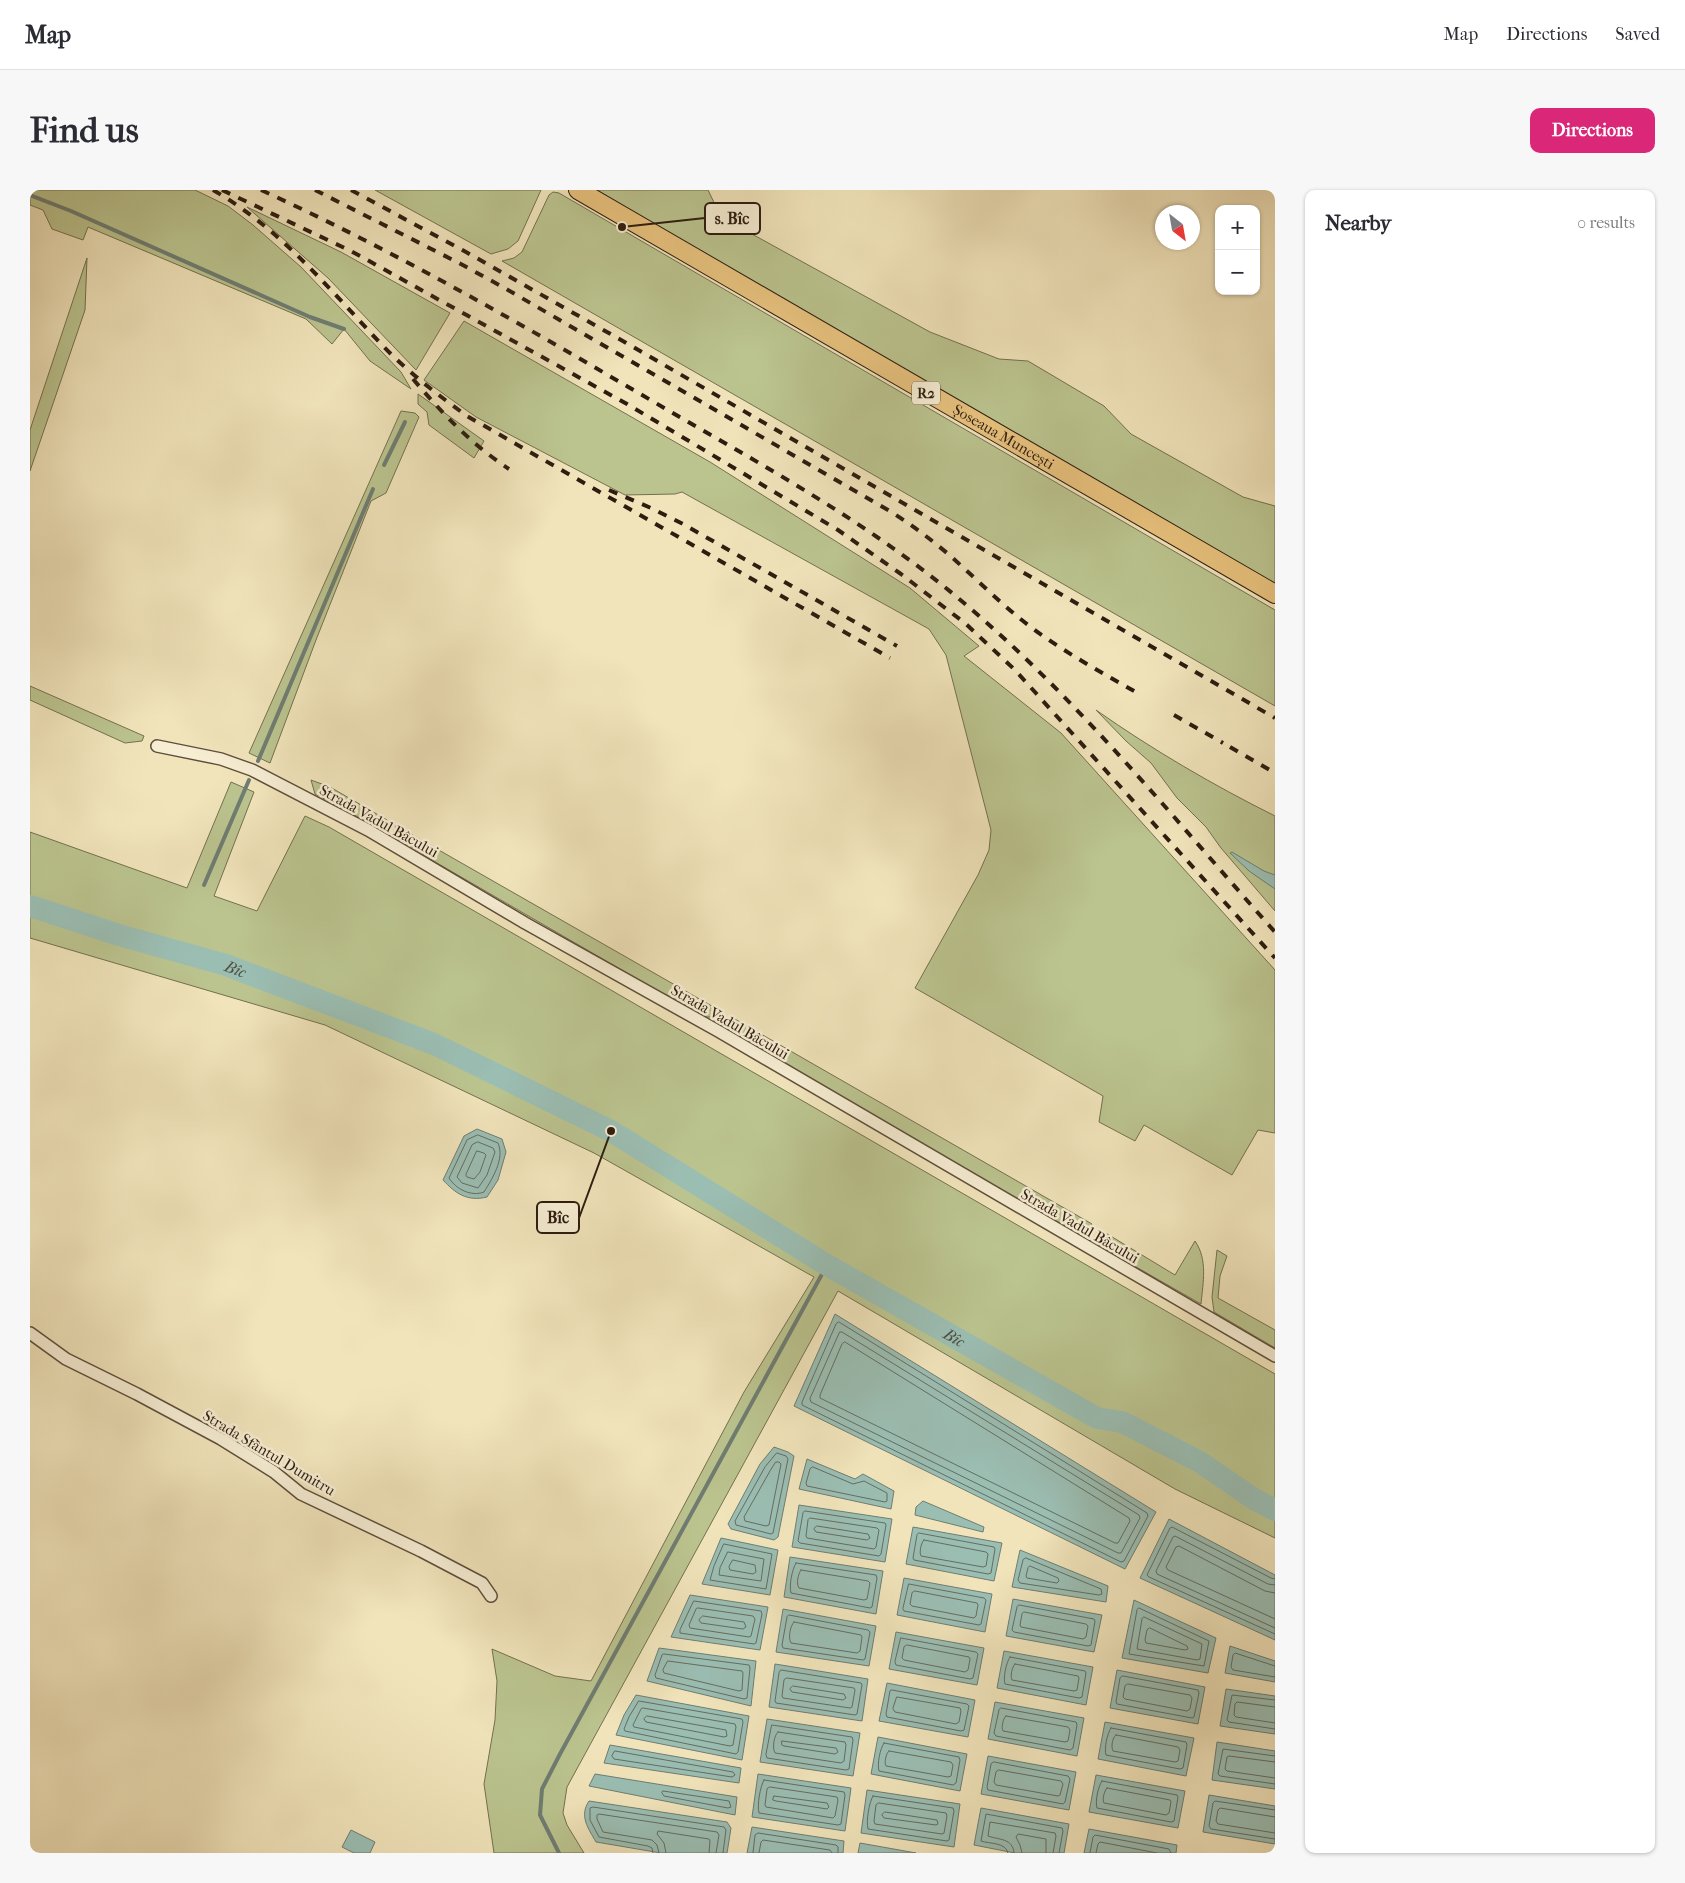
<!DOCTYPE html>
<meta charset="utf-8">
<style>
:root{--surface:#fff;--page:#f7f7f7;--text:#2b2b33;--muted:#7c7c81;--line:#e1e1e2;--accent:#db2777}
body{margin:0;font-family:"IM FELL French Canon",serif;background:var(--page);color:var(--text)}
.controls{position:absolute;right:15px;top:15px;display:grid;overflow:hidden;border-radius:10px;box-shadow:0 1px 4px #0004}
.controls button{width:45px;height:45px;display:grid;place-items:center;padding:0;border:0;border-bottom:1px solid var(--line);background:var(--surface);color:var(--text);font:25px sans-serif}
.compass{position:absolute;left:1125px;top:15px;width:45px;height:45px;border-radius:50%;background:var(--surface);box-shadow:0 1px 4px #0004;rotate:149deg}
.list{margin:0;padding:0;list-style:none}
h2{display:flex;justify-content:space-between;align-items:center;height:65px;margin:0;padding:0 20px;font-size:21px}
h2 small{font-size:16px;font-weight:400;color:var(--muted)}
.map{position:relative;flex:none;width:1245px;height:1663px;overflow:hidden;border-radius:10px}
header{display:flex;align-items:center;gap:30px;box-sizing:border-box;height:70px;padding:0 25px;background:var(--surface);border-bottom:1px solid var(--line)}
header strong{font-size:24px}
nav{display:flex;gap:28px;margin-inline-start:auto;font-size:18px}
.intro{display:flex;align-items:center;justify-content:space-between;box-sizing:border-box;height:120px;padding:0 30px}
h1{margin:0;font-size:35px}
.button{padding:12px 22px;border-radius:10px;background:var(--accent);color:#fff;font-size:18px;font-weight:700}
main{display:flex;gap:30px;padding:0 30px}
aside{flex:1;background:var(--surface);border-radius:10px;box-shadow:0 1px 4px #0004}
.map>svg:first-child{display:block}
</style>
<header>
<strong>Map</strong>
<nav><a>Map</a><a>Directions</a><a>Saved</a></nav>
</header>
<div class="intro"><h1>Find us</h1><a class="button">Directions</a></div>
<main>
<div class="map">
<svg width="1245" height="1663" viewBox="0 0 1245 1663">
<rect width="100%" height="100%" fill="#f1e4bb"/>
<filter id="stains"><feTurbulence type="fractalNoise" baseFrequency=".004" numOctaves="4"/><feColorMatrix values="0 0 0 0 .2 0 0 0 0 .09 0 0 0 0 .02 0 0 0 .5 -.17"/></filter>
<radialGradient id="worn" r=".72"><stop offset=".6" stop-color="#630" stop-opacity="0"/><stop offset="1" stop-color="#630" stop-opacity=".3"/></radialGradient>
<!-- green -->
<g fill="#bbc48f" stroke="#747050">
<path d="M0,0H165L198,16L223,35L271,77L371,182L381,199L340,171L314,139L302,154L276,129L58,37L53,50L22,39L13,20L0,15Z"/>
<path d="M345,0H511L488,51L478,59L461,64Z"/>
<path d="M567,0H678L691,27L900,142L969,169L998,171L1074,216L1101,244L1213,307L1245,316V395L628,38Z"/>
<path d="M523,2L529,3L1245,420V516L472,71L484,68L492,62L519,5Z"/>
<path d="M217,17L311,62L420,123L386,180L298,88Z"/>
<path d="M57,68L55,120L0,281V240Z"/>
<path d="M434,131L680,272L880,398L949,456L934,466L1031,543L1245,780V943L1228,940L1202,985L1114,935L1105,951L1069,932L1073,906L885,798L948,685L959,660L961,640L916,465L899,439L652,302L645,304L595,305L446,227L394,190Z"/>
<path d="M388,204L454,251L444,268L399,235L397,222L388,214Z"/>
<path d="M371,221L385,223L389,227L356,303L341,311L286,450L240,573L219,563Z"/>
<path d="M0,496L114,546L112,551L95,553L0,510Z"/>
<path d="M1066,520C1123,560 1183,595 1245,626V721L1191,658L1176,637L1147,608L1121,573L1096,551Z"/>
<path d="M281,590L300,597L357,630L352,640L285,604Z"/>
<path d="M201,592L224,602L184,706L227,721L275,626L299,637L1245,1184V1348L1145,1299L808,1101L537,1597L533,1623L537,1635L554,1663H464L454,1594L465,1530L467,1491L462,1459L525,1486L561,1491L714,1202L784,1087L564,963L295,835L0,748V642L157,698Z"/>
<path d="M365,635L694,823L687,827H673L400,669L368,648Z"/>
<path d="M703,828L1062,1034L1053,1048L705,846L699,834Z"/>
<path d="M1069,1039L1145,1085L1165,1051C1178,1070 1173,1092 1171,1114L1064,1053V1048Z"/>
<path d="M1187,1060L1197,1066L1190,1086L1188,1108L1245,1140V1158L1184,1122L1182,1107Z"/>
</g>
<!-- water -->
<g fill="#9bbeb3" stroke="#6f7d72">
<path d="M1202,662L1234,681L1245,685V699L1219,681L1200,663Z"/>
<path d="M447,939L472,949L476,962L468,990L457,1007C437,1012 425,1003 413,990L434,946Z"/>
<path d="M805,1124L1126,1322L1095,1379L764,1216Z"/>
<path d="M744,1257L758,1262L764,1266L748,1347L744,1350L701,1339L698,1334L730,1274Z"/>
<path d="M777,1269L825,1289L833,1284L864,1301L861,1319L769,1299Z"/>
<path d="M893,1311L954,1337L953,1342L885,1325L886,1317Z"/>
<path d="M769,1315L862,1329L855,1372L762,1357Z"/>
<path d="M1139,1329L1245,1385V1450L1110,1388Z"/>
<path d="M883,1337L972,1353L964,1391L876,1374Z"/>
<path d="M691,1348L748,1360L740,1405L672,1394Z"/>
<path d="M990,1360L1078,1396L1076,1412L982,1397Z"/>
<path d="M760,1367L853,1381L846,1424L754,1407Z"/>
<path d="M874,1388L962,1404L955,1442L867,1425Z"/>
<path d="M660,1405L738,1417L730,1460L641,1447Z"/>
<path d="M983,1409L1072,1425L1064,1462L976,1446Z"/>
<path d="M1104,1410L1186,1448L1178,1483L1092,1468Z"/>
<path d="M753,1419L846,1436L839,1476L746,1462Z"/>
<path d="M866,1442L954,1458L947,1495L859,1479Z"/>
<path d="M1200,1456L1245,1471V1492L1195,1483Z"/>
<path d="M629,1458L726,1471L721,1516L617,1491Z"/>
<path d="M974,1461L1063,1477L1056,1515L967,1498Z"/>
<path d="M745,1474L838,1489L832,1531L739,1517Z"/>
<path d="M1087,1480L1175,1497L1168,1534L1080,1518Z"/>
<path d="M857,1493L945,1510L938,1547L849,1531Z"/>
<path d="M1196,1499L1245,1506V1544L1190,1536Z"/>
<path d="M606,1505L719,1526L712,1570L586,1545L594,1525Z"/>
<path d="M965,1512L1054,1528L1047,1566L958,1549Z"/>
<path d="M737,1529L830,1543L823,1586L730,1572Z"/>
<path d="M1075,1532L1164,1548L1156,1586L1068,1569Z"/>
<path d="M848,1547L937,1564L930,1601L841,1584Z"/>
<path d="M1187,1552L1245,1561V1599L1182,1590Z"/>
<path d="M580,1555L711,1578L709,1593L574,1573Z"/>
<path d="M958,1566L1046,1582L1039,1620L951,1604Z"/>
<path d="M565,1584L707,1607L705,1625L559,1596Z"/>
<path d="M728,1584L821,1598L815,1641L722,1627Z"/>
<path d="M1066,1585L1155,1601L1148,1638L1059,1622Z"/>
<path d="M837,1600L930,1614L924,1657L831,1643Z"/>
<path d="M1179,1605L1245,1616V1654L1173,1642Z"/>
<path d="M559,1611L697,1632L701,1638L697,1663H631L566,1652C558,1638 549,1626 559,1611Z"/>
<path d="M951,1618L1039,1634L1034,1663H985L944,1655Z"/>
<path d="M722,1637L814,1651L813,1663H717Z"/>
<path d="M1059,1639L1147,1655L1146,1663H1054Z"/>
<path d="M321,1640L345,1652L340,1663H324L312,1657Z"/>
<path d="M830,1653L886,1663H828Z"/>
</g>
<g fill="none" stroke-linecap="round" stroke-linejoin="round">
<!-- shore -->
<g stroke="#646d62" stroke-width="1">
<path d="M448,945L468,953C475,969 462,989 454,1002C441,1007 426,999 419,988L437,950Z"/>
<path d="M448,952L463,958L465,962L457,985L448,998L432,993L427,987L442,955Z"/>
<path d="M447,961L454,963L456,965L450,982L444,989L437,987L436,985Z"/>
<path d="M809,1132L1117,1323L1118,1326L1094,1371L1091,1372L772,1215V1212L806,1134Z"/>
<path d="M810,1142H812L1109,1325L1110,1328L1091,1363H1088L781,1212L780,1209Z"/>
<path d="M815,1152L1099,1328L1100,1331L1088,1353H1085L790,1208V1205L812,1154Z"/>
<path d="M747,1263L756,1266L758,1269L743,1343L741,1344L706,1335L705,1331L735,1277Z"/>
<path d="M746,1272H749L751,1274L739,1335L736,1336L715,1331L714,1327L740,1281Z"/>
<path d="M783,1277L823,1294L834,1291L857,1303V1311L855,1312L777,1296L776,1293L780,1279Z"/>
<path d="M775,1321L855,1333L856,1335L851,1364L849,1366L770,1353L768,1351L773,1323Z"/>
<path d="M780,1328L847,1338L849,1340L846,1357L844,1359L777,1348L776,1346L778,1330Z"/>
<path d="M787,1336L838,1344L840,1348L837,1350L786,1342L784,1339Z"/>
<path d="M889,1343L964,1357L965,1359L961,1383L958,1384L884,1370L883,1368L887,1345Z"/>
<path d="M894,1350L956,1362L958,1364L956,1376L953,1377L891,1366C889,1362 891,1353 894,1350Z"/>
<path d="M694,1354L742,1364L736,1399L680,1390L684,1376Z"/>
<path d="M698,1362L734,1369L731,1391L689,1385L690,1378Z"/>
<path d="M996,1368L1071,1399L1072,1404L1069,1405L990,1393L988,1390L993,1370Z"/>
<path d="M703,1370L725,1375L726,1382L723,1384L700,1380L699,1377Z"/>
<path d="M766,1373L846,1385L847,1388L842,1417L840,1418L761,1403C759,1395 762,1380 766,1373Z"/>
<path d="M1000,1376L1028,1388L1029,1391L1027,1393L997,1388L996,1386L998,1378Z"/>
<path d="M771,1380L838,1391L840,1393L837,1409L834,1410L769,1398C766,1394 768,1384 771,1380Z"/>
<path d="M1245,1389L1241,1388L1142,1337L1140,1338L1117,1385L1119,1387L1245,1444"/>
<path d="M879,1394L954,1408L956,1410L951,1434L949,1435L874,1421L873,1419Z"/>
<path d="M1245,1395L1238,1394L1145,1346L1143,1347L1126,1381L1127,1384L1245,1438"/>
<path d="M885,1401L947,1413L948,1415L946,1426L944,1428L882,1416L880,1414L882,1403Z"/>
<path d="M1245,1403L1235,1401L1149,1356L1146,1357L1136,1377L1138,1380L1245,1429"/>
<path d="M664,1411L731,1421L732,1424L726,1453L724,1454L650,1443V1440Z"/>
<path d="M989,1415L1064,1429L1065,1431L1061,1455L1058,1456L984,1442L982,1440L987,1417Z"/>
<path d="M668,1418L723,1426L725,1429L721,1446L719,1447L660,1438L659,1435L666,1419Z"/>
<path d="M1109,1418L1179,1451L1174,1476L1099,1464L1107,1420Z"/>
<path d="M994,1422L1056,1434L1058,1436L1056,1447L1053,1449L991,1437L990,1435L992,1424Z"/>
<path d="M759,1425L838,1440L840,1442L835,1469L833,1470L753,1458L752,1455L757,1427Z"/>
<path d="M673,1426L714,1432L716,1437L713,1439L671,1433L669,1430Z"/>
<path d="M1114,1427L1172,1454L1170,1469L1167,1470L1107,1459L1112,1429Z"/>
<path d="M764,1432L831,1445L832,1447L830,1461L827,1463L761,1453C758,1448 760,1436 764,1432Z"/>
<path d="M1120,1438L1157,1456L1158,1459L1155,1460L1116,1453L1115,1450L1117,1440Z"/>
<path d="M871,1448L946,1462L948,1464L943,1488L940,1489L866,1475L865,1472Z"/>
<path d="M877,1455L939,1467L940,1469L938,1480L935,1482L874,1470L872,1468L874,1457Z"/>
<path d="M634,1464L719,1475L720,1478L717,1508L714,1509L626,1488L625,1485L632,1465Z"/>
<path d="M980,1467L1055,1481L1056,1483L1052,1507L1049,1508L975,1494C973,1488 976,1473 980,1467Z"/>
<path d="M638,1471L712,1481L713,1483L712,1500L709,1501L634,1483L633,1480Z"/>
<path d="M985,1474L1048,1486L1049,1488L1047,1500L1044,1501L982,1490C980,1486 982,1477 985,1474Z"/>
<path d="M1245,1476L1205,1463L1203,1465L1201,1477L1203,1480L1245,1487"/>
<path d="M751,1480L831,1493L832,1495L827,1524L825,1525L746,1513L745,1511L749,1483Z"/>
<path d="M1093,1486L1168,1500L1169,1503L1164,1527L1162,1528L1087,1514L1086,1512L1090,1488Z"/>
<path d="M757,1488L824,1498L825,1500L822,1517L820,1518L753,1508L752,1506L754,1490Z"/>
<path d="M1098,1494L1160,1505L1162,1508L1160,1519L1157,1521L1095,1509L1093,1507L1095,1496Z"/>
<path d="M763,1496L814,1504L816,1508L813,1510L762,1502L760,1499Z"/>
<path d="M862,1500L937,1514L939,1516L934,1540L931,1541L857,1527L856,1524L860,1501Z"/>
<path d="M867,1507L930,1518L931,1521L929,1532L926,1534L865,1522L863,1519Z"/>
<path d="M1245,1510L1202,1505L1197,1530L1199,1532L1245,1539"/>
<path d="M609,1511L712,1529L713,1532L708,1562L706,1564L595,1541L594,1539L599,1527Z"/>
<path d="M1245,1517L1207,1512L1205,1514L1204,1525L1206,1527L1245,1533"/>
<path d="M613,1518L705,1534L706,1537L703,1555L700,1556L604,1537L603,1535L611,1519Z"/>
<path d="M971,1518L1046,1532L1047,1535L1043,1558L1040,1560L966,1546L964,1543L969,1520Z"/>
<path d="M617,1526L696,1540L697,1546L694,1547L616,1532L614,1529Z"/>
<path d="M976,1526L1038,1537L1040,1540L1038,1551L1035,1552L973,1541C971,1538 973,1528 976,1526Z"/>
<path d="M742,1535L822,1547L823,1550L819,1579L816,1580L737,1568L736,1565Z"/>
<path d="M1081,1538L1156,1552L1157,1555L1153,1578L1150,1579L1076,1565C1074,1559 1077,1544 1081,1538Z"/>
<path d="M748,1542L815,1552L816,1555L814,1571L811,1573L745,1563C742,1558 744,1545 748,1542Z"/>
<path d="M1086,1545L1148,1557L1150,1560L1148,1571L1145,1572L1083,1561C1081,1557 1082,1548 1086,1545Z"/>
<path d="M752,1551L806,1558L808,1562L805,1564L754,1556L752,1555Z"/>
<path d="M854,1553L929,1567L930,1570L926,1593L923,1595L849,1581C847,1574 850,1559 854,1553Z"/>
<path d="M585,1561L703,1582L705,1585L702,1587L584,1569L582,1566Z"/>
<path d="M859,1561L921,1572L923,1575L921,1586L918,1587L856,1576C854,1573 856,1563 859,1561Z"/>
<path d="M1245,1566L1193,1559L1188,1584L1190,1586L1245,1594"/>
<path d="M964,1572L1038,1586L1040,1589L1035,1612L1033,1614L958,1600L957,1597L961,1574Z"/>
<path d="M1245,1572L1199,1566L1197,1567L1195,1579L1197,1581L1245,1588"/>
<path d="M969,1580L1031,1591L1033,1594L1030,1605L1028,1606L966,1595L964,1592L966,1582Z"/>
<path d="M734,1590L814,1602L815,1605L811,1634L808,1635L729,1623C727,1615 730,1597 734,1590Z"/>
<path d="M1072,1591L1147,1605L1148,1607L1144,1631L1141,1632L1067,1618C1065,1611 1068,1597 1072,1591Z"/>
<path d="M740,1597L807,1607L808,1610L805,1626L803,1628L736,1617L735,1615L737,1599Z"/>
<path d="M1077,1598L1140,1610L1141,1612L1139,1623L1136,1625L1074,1613C1072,1610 1074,1601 1077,1598Z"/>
<path d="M633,1601L699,1611L701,1617L698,1618L634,1606L632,1603Z"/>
<path d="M744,1606L797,1613L799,1617L797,1619L746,1611L743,1610Z"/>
<path d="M843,1606L923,1618L924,1621L919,1650L917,1651L838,1639C836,1631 839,1613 843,1606Z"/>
<path d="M849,1613L916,1623L917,1626L914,1643L912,1644L845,1634L844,1631L846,1615Z"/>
<path d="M1245,1620L1185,1611L1183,1613L1179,1636L1181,1639L1245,1649"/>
<path d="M855,1622L907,1630L908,1634L906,1635L854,1628L852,1625Z"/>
<path d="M1245,1627L1190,1618L1188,1620L1186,1631L1188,1634L1245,1643"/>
<path d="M623,1663L622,1658L618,1656L569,1647L560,1630V1618L563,1617L694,1637L696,1640L693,1663"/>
<path d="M629,1663L627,1655L622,1650L573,1642L567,1629V1625L569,1624L687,1642L689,1645L686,1663"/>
<path d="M636,1663L634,1653L627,1644L628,1641L679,1649L680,1651L679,1663"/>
<path d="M723,1663L725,1645L728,1643L806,1655L808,1657V1663"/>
<path d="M729,1663L731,1652L733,1650L800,1660L802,1663"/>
<path d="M978,1663C976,1652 959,1654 951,1651L956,1624L1032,1638L1033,1641L1029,1663"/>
<path d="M984,1663C983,1648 969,1650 958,1646L960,1632L1025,1643L1026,1646L1023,1663"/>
<path d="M992,1663L990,1655L986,1647L988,1644L1016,1649V1663"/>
<path d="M1060,1663L1063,1647L1065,1645L1139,1659L1141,1663"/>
<path d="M1066,1663L1068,1654L1070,1652L1127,1663"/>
</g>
<!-- stream -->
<g stroke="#6f7d72" stroke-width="4">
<path d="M0,5L41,21L280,127L314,139"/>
<path d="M354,275L375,232"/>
<path d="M228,571L343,299"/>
<path d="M174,695L219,590"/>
<path d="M529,1663L510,1625L512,1599L530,1564L797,1075"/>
</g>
<!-- river -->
<path stroke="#9bbeb3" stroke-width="22" id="s1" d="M0,716L89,745L196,775L404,854L581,941L797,1075L1067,1228L1092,1232L1170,1272L1224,1309L1245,1320"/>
<!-- minor casing -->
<g stroke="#5e4e3b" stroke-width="14">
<g id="minor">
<path d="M127,556L191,569L222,580L338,640L495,733L688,841L1245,1166"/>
<path d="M0,1143L36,1169L107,1204L191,1249L244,1282L271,1304L391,1361L452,1393L461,1406"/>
</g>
</g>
<!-- primary casing -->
<g stroke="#2d1c10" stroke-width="20">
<g id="primary">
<path id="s2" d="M548,0L1245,404"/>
</g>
</g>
<!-- minor -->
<use href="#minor" stroke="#f6edd3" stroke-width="11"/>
<!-- primary -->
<use href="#primary" stroke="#e8c27e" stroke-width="18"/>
<!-- rail -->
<g stroke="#2d1c10" stroke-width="4" stroke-dasharray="9 9" stroke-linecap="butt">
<path d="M183,0C251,39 300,100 353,156C378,182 408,205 437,226L860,468"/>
<path d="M192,0L321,61L597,214L808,340L871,384L936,434L985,480L1245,768"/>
<path d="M231,0C367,62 496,137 624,212C730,274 840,333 934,413C1049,510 1145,630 1245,742"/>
<path d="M285,0L429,73L471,96L858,320C879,333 898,347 917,363C941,384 964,407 988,427C1026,458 1069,481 1111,505"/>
<path d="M321,0L436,62L584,146L1245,528"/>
<path d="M383,189C412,223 441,254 479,279"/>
<path d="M579,300L621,318L653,334L867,456"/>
<path d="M1144,525L1193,553"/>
<path d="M1200,557L1245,583"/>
</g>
</g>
<g text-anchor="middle" stroke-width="5" stroke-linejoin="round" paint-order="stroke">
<!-- shield labels -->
<rect fill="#f6edd3" stroke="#695b4a" stroke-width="1" x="882" y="191.5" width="28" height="23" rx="4"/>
<g font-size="14" font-weight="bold" fill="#2d1c10">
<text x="896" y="208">R2</text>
</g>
<!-- street labels -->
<g font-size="15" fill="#2d1c10" stroke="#f6edd3">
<text dy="5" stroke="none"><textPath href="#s2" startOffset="492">Șoseaua Muncești</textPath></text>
<text transform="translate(349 631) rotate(29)" y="5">Strada Vadul Bâcului</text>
<text transform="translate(700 832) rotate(30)" y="5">Strada Vadul Bâcului</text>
<text transform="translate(1050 1036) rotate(30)" y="5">Strada Vadul Bâcului</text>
<text transform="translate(239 1263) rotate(31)" y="5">Strada Sfântul Dumitru</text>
</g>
<!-- water labels -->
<g font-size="16" font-style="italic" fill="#4e4d41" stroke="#f6edd3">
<text dy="6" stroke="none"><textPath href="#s1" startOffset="215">Bîc</textPath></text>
<text dy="6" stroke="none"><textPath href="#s1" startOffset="1025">Bîc</textPath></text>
</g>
</g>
<!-- callouts -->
<path fill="none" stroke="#2d1c10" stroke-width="2" d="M592 37L675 28M581 941L549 1028"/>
<g fill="#2d1c10" stroke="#f6edd3" stroke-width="2">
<circle cx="592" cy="37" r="5"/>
<circle cx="581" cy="941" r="5"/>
</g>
<g fill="#f6edd3" stroke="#2d1c10" stroke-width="2">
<rect x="675" y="13" width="55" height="31" rx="5"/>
<rect x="507" y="1012" width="42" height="31" rx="5"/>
</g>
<g font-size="16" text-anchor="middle" font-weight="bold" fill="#2d1c10">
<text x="702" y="34">s. Bîc</text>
<text x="528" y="1033">Bîc</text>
</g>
<rect width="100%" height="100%" filter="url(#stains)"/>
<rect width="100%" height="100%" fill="url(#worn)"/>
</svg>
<div class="controls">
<button>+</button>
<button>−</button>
</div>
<svg class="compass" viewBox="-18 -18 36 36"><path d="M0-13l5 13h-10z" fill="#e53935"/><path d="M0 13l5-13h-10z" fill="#7c7c81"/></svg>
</div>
<aside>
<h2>Nearby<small>0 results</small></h2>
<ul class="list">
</ul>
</aside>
</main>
